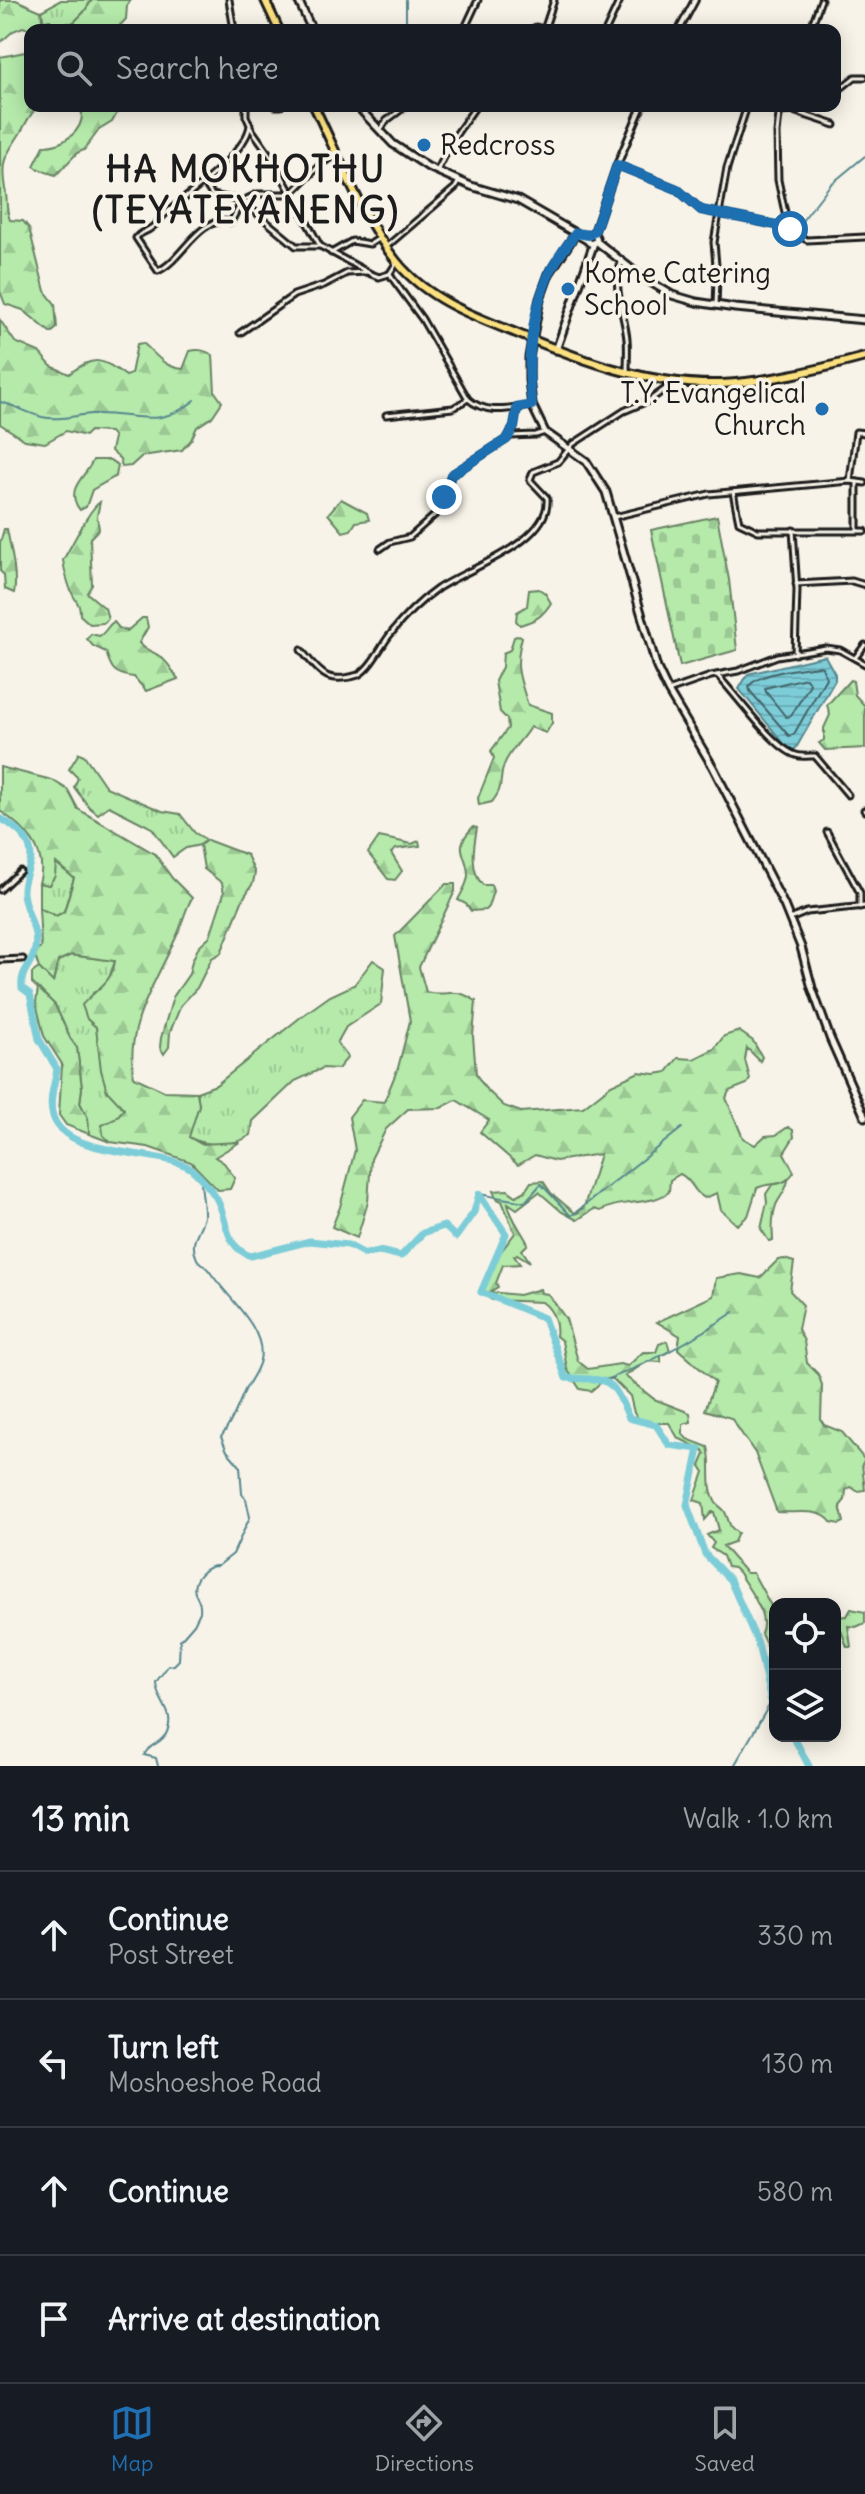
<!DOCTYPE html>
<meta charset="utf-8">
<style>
:root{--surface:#171b24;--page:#242831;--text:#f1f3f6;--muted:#9ea1a6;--line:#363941;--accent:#1f6fb2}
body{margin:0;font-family:Delius,sans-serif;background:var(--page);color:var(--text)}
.controls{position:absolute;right:24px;bottom:24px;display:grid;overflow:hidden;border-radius:16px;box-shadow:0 4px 20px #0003}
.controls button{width:72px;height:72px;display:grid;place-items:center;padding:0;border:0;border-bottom:2px solid var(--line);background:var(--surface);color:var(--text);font:40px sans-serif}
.stop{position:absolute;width:24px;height:24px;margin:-18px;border:6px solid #1f6fb2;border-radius:50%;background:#fff}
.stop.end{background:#1f6fb2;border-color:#fff;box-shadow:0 2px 8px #0008}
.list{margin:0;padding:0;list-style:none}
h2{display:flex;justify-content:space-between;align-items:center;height:104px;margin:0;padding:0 32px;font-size:34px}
h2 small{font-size:26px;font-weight:400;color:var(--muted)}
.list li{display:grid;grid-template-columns:52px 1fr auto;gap:24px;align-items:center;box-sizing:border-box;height:128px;padding:0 32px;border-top:2px solid var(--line)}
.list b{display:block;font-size:30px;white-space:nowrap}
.list p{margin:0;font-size:26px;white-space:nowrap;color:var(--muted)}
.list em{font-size:26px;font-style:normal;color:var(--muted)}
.icon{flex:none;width:44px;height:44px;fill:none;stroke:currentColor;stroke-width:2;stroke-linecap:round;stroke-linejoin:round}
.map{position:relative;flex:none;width:865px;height:1766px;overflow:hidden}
.search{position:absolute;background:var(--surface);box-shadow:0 4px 20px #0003;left:24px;right:24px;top:24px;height:88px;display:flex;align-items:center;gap:20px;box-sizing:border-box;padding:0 28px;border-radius:16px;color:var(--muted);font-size:30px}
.sheet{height:616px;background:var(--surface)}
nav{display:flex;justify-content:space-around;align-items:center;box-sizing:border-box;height:112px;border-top:2px solid var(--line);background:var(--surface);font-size:22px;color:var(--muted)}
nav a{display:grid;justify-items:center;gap:4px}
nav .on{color:var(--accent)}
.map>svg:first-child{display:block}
</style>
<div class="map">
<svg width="865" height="1766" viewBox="0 0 865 1766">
<defs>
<pattern id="grass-tufts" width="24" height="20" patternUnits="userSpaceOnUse" patternTransform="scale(2)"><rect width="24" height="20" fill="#b5eaab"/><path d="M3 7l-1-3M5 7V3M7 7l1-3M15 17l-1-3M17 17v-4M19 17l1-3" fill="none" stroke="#9bc893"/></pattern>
<pattern id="forest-firs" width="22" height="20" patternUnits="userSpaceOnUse" patternTransform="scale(2)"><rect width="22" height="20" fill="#b5eaab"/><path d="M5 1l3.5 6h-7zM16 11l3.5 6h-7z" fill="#9bc893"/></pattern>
<pattern id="cemetery-stones" width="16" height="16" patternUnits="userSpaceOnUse" patternTransform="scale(2)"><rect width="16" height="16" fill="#b5eaab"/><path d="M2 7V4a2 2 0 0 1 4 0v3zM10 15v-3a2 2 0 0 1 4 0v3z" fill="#9bc893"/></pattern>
<pattern id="water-rules" width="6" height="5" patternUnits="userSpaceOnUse" patternTransform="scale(2)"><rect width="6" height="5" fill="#7dcdd8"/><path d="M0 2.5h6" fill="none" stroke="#6bafb9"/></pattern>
</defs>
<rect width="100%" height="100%" fill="#f7f3e8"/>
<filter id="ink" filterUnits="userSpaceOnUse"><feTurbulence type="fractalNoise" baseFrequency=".0125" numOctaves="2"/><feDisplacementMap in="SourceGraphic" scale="16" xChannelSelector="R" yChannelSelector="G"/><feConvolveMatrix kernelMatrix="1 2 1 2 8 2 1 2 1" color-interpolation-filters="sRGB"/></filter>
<g filter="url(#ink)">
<!-- grass -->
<g fill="url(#grass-tufts)" stroke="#688364" stroke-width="2">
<path d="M61,0H91C85,13 73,30 56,23C45,20 56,19 44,21L41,11Z"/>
<path d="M93,460H110L118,465L116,476L92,490L86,507L80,510C63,489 87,476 93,460Z"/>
<path d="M79,753L84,755L106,787L162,811L180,814L195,833L207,840L200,845L186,848L173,857L152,828L109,806L98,814L89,807L74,787L78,778L69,769Z"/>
<path d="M56,863L74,878L64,911L56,916L39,908V883L49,885Z"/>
<path d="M71,955L115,961L107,985L93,993L87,1019L96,1027L99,1046L118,1102L124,1109L103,1135L110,1142L89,1134L88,1118L80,1103L82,1088L77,1048L70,1038L55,1005L32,983V973L39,968L53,981L58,961Z"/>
<path d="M373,960L385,968L381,1004L346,1027L337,1043L348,1057L338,1069L323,1068L295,1081L253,1121L251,1135C233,1147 207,1147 188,1137L199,1105L197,1092L216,1085L302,1016L330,996L354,985Z"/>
<path d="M788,1180C787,1190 780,1196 776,1205C772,1216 772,1228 773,1240L769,1241L761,1229L767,1202L766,1194L772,1185Z"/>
</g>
<!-- forest -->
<g fill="url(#forest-firs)" stroke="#688364" stroke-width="2">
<path d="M0,0H16L41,11L43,27L31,30L23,27L13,31L0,43Z"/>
<path d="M92,0H131L127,6L126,19L116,30H51L55,23H73L84,12Z"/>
<path d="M30,51V106H39C29,114 27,122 21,132C6,156 0,159 5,189C8,199 5,207 10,220L23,221L29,228L45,291L55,304L57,328L51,333L23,310L5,304L0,291V57Z"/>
<path d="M73,106H121L112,122L99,130L84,150L77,153L56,175C49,173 40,171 34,166L44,146C62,146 83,132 82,113Z"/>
<path d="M0,320L15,342L39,352L51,366L69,374C95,355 101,358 126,376L131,374L137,344L143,343C157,355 163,367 183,369L190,351C199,349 205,350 213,355L215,392L222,402L212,417L197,427L191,440L182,450L142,456L131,466L122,467L120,459L111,451L114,437L110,432L90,431L85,436L66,431L45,443L25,440L0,424Z"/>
<path d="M341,499L367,513L369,520L356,522L351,530L343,532L328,514Z"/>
<path d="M100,502L97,516L99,529L90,538L92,585L87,593L105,608L108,619L103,623L90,624L80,615C81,604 75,601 71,591C68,583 64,568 63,560C72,546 88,510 100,502Z"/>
<path d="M4,529H7C10,545 18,578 14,593L5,589L4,575L0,571V543Z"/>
<path d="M539,589L545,593L551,603C542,617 536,620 520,625L516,621L517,612L527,606L529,590Z"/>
<path d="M142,618H146L148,627L139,643C145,650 149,650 156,654C166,659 172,670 178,679L146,691L134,677C114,675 111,669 106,652L93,646L87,639L91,634L99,636C106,633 108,624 114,622L119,628L127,631Z"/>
<path d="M519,635L522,637C514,667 519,676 528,705L552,713V723L546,733L530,727C522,741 510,749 504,765C498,781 505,786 492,802L479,805L478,798L494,758L491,751L508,728L507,719L500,712L495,681L502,667L503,653L510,650L514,637Z"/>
<path d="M850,680L853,681L855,695L865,706V748L825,750L819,743L824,740V728L830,715L827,705Z"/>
<path d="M0,767L52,780L68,790L78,809L155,854L172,878L192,898C185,910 183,921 178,933C158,979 124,1025 134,1077L164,1091L197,1092L199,1105L189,1137L201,1144L240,1142L215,1157L224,1163L235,1178L230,1189L218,1190L191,1162L148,1147L110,1142L103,1135L102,1125L115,1119L124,1109L107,1091L101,1070L96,1027L87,1019L82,1005C96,989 112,983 115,961L71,955L58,961L53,982L39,968L34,953L41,947L39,908L56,916L64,912L74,878L56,863L55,876L49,885L39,883C49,851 25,828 0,811Z"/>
<path d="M473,827L477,828C474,844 469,872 483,885H491L493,891L488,907L485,910L471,911L466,904L458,900C461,893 468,884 468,875C468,853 451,850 473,827Z"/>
<path d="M379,837L412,844L419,841L420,846L396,849L391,853L402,871L395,880L388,879L368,853Z"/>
<path d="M207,840L247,855L255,873L253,883L243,899L221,953L212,958L197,988L181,1005L170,1032L169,1047L164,1054L160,1047L161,1038L173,997L189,974L192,961L199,946L210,936L224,893L222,883L204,869L200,845Z"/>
<path d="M446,884H455V891L419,967L426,992C449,998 452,985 476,1001L473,1036L476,1074L485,1088L504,1106L521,1112L583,1107L611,1085L639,1072L655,1074L667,1072L678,1058L694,1059L714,1049L724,1036L739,1031L753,1041L762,1057L760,1061L747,1048L745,1060L750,1079L747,1084L729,1091L726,1098L743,1138L755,1145L765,1136L776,1135L788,1127L793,1130L794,1137L784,1153L794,1172C781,1190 773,1180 757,1188L748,1216L737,1225L721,1210L717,1193L705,1198C692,1192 693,1180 680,1174L670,1180L669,1192C650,1206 621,1199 600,1211L594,1209L577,1220L562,1212L539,1192L517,1209L508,1203C510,1218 522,1231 528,1244L522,1250L530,1262L517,1254L514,1256L520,1264L503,1265L496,1283L498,1287L490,1292L519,1295L540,1289L541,1293L548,1294L566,1319L578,1361L588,1369L620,1364L628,1366L643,1352H656L659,1344L667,1341L670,1351L661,1356V1362L648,1361L625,1376L654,1399L690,1413L691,1422L683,1424V1434L687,1439L708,1447C713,1464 706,1487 716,1503C719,1507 723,1508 725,1512C730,1522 728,1527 738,1533L734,1542L723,1546L746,1573H753L775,1613V1681L770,1653L761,1634C770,1613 748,1590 739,1573L734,1568L727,1567L723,1556L711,1548L714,1543L707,1535L719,1530L714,1512H712L705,1520L703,1503L694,1500L704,1472L700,1466L705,1454L703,1450L678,1438L669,1423H642L634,1413L630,1396L613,1379H605L591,1391L580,1389L567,1369L562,1341L556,1336C558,1323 553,1310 542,1302L492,1300L479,1292L490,1266L515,1233L502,1201L497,1199L493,1191L508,1190L516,1196L525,1191L531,1182L543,1181L551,1193L576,1214L584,1207L600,1154L556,1161L535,1155L518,1165L480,1132L489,1120L456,1100L441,1108L408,1109L386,1129L371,1159L368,1202L357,1238L332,1227L340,1207L355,1150L349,1117L362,1100L384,1102L398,1068L410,1021L395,936Z"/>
<path d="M38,988L55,1005L70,1038L77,1048L82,1088L80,1103L88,1118L89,1134L66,1125L59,1115L62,1064L44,1036L36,1003Z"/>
<path d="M784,1259L794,1262L790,1291L803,1305L798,1329L804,1341L807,1363L818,1374L822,1385L821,1420L824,1425L842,1432L865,1460L862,1464L865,1490L857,1491L851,1487L846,1490L845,1500L840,1506L844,1522L840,1524L831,1522C821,1507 794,1514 777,1512L755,1453L731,1418L705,1410L715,1382L678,1349L680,1336L657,1322L713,1296L716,1278L741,1274L760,1278L778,1260Z"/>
<path d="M851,1609L865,1612V1623L856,1627L848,1626L851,1647H847L841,1630L835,1640V1617L847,1616Z"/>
</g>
<!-- cemetery -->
<path fill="url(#cemetery-stones)" stroke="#688364" stroke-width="2" d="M717,516L729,580L737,650L680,666L651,530Z"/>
<!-- water -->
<path fill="url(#water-rules)" stroke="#56868d" stroke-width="2" d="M825,656L835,674V680L796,748L793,750L785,745L739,689L748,674Z"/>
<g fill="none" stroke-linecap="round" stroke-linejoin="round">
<!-- shore -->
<g stroke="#436367" stroke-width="2">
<path d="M818,666L822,667L826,678L794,734L789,736L750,691L749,686C760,672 800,669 818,666Z"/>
<path d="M806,678L810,684L791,716L786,717L766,692L765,688Z"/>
</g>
<!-- stream -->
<g stroke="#56868d" stroke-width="2">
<path d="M406,30V0"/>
<path d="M795,230L830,185L865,156"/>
<path d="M0,402C14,405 27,413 42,417C59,421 75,415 92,414C134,412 157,431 195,400"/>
<path d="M479,1194L525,1202L541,1184L571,1216L682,1128"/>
<path d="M606,1380C653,1362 693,1340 734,1312"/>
<path d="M158,1766L156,1758L144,1755C150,1743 162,1744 167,1732C176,1711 156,1701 156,1682L168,1666L174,1665L179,1660L180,1640L194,1624L200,1612C201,1603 198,1600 195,1593C191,1579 206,1565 218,1566L233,1554L250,1517L246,1499L242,1494L240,1466L227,1451L221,1437C234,1420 237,1406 246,1388C251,1379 258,1370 260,1360C267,1329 226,1296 210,1272C207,1267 200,1264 197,1259C188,1241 201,1230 204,1217C205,1210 201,1190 201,1180"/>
<path d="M734,1766L771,1702"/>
</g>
<!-- river -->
<g stroke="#7dcdd8" stroke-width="7">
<path d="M0,818C9,823 23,833 28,843C37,863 22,874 23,892C24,912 41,931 34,953C30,967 20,972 22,988L30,994L39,1039L57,1069C55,1083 49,1098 52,1112C60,1159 157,1148 190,1168C198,1174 209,1187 215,1196C229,1217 222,1246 251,1256L310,1241L348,1245L365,1254L379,1251L401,1256L423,1233L444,1226L456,1237L474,1212L479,1194L506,1234L481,1292L544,1318L566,1378C611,1380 611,1376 629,1418L656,1425L669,1445L699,1449L687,1505L705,1554L730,1580L758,1644L771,1702L775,1708"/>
<path d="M793,1736L809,1766"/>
</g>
<!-- minor casing -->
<g stroke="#1c1c1c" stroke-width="9">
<g id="minor">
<path d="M229,0L234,30"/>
<path d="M464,30L478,0"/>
<path d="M530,30L536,27L544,29"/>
<path d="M544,30L554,0"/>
<path d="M606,30L620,0"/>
<path d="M810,30L821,0"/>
<path d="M835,93L855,77H865"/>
<path d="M246,106V116L250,125C247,153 186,196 164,215C160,219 156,225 151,228C145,233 141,231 136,238L158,271C184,259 198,215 231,222L242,201L296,246H320"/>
<path d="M275,106H281"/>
<path d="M761,106L779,112L793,111L835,125"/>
<path d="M780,106L777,133L778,180L789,231"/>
<path d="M798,112L812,106"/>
<path d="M250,127L272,158L320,246L371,274L379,277L389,274"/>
<path d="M380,131L386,121L406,106"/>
<path d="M617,165L677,189L701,210L776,225L807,240L865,237"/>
<path d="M437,171L455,136L476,106"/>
<path d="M205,184L212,195L242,201L257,194H291L322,163L335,156"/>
<path d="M386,247L455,188L459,181"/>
<path d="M331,253L352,241L370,244L378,239"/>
<path d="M622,261C610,283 625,315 627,339C628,349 627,361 627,372"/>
<path d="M397,262L390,273L392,278L422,319L468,399C486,415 509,409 531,406"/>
<path d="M716,306L717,277L714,242L727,168L747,106"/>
<path d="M240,333L294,295L324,285L347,273L367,272"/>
<path d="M386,415L453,408L468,399"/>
<path d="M510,436L536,435L545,432"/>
<path d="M850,481L856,432L865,433"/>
<path d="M857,482V530"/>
<path d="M733,492L739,522L758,531H865"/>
<path d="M614,517L709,494L850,481L865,483"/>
<path d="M793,530L797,590L795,654"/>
<path d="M380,549L390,542L410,537L437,513L451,475L507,439L514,427L517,408"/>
<path d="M796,584L852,581L865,585"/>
<path d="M301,650C308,658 317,671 327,676C335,680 350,678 358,675C371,668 380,648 389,636C402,619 420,601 437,589C465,569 551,543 547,498L530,480L533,472L558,462L573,444L624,411L650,400L668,387L669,383"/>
<path d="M855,658L865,645"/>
<path d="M717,675C735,693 773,748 796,755C801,757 809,756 815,756L848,795"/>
<path d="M668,691L711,676L738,671L777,656L826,648L840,650L865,664"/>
<path d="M864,810L865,811"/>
<path d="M827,832L860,893V907"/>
<path d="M0,890L20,871"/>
<path d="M790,919L807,912L865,906"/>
<path d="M0,960L23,959"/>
</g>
</g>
<!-- tertiary casing -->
<g stroke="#1c1c1c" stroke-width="10">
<g id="tertiary">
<path d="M679,30L695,0"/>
<path d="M591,234L595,230L617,165L642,106"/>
</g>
</g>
<!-- secondary casing -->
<g stroke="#1c1c1c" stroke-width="11">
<g id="secondary">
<path d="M298,0L312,30"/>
<path d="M357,106L393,144L428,167L471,186L518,200L587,240"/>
<path d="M576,233L549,274L540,299L529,357V380L532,405L545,432L586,461L606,492L657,668L668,691L713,767L784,905L801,947L812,988L830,1038L865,1117"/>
<circle cx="592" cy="239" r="4.5"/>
<path d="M596,241L639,275L672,295L696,302L735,308L865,320"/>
<path d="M556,350L594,243"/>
</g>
</g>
<!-- primary casing -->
<g stroke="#1c1c1c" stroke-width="12">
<g id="primary">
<path d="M265,0L279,30"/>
<path d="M314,106C338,155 363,220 397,262C427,299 473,316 516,333C581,360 649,386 721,384C768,382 820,369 865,357"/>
</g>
</g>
<!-- minor -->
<use href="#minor" stroke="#f7f3e8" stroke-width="3"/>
<!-- tertiary -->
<use href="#tertiary" stroke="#f7f3e8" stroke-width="4"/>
<!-- secondary -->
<use href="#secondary" stroke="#f7f3e8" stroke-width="5"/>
<!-- primary -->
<use href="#primary" stroke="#fbe080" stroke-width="6"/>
</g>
</g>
<g fill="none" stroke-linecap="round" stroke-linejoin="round" filter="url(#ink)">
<!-- route -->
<path stroke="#1f6fb2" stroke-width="10" d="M444,497L451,475L507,439L514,427L517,408L532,405C525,364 532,314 548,276C555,260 566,247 576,233L589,235L595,230L617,165L677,189L701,210L776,225L789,231L790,229"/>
</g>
<!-- markers -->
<g fill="#1f6fb2" stroke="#f7f3e8" stroke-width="3">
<circle cx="424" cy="145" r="8"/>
<circle cx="568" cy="289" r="8"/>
<circle cx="822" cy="409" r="8"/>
</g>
<g text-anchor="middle" stroke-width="7" stroke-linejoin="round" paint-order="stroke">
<!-- poi labels -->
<g font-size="28" fill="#1c1c1c" stroke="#f7f3e8" text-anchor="start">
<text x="440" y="155">Redcross</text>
<text x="584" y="283">Kome Catering<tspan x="584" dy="32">School</tspan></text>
<text x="806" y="403" text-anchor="end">T.Y. Evangelical<tspan x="806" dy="32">Church</tspan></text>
</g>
<!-- district labels -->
<g font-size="36" font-weight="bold" letter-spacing="2" fill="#1c1c1c" stroke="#f7f3e8">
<text x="246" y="182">HA MOKHOTHU<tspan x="246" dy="41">(TEYATEYANENG)</tspan></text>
</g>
</g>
</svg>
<div class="controls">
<button><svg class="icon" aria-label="locate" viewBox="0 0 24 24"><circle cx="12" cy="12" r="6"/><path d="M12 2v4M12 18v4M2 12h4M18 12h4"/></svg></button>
<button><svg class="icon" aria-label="layers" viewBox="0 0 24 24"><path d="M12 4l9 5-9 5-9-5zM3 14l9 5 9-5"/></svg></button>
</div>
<div class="stop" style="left:790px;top:229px"></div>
<div class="stop end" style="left:444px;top:497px"></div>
<div class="search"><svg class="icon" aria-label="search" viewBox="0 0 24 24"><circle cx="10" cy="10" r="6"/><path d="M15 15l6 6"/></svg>Search here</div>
</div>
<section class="sheet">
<h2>13 min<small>Walk · 1.0 km</small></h2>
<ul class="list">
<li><svg class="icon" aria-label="ahead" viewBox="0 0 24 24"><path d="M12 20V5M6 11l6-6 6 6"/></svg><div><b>Continue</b><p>Post Street</p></div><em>330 m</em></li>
<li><svg class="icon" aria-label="left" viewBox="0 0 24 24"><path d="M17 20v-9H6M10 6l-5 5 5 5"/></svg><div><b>Turn left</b><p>Moshoeshoe Road</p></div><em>130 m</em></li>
<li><svg class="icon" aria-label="ahead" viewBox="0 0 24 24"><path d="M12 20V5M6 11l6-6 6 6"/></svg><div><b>Continue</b></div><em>580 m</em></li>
<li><svg class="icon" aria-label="arrive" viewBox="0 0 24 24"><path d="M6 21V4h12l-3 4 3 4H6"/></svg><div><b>Arrive at destination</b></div></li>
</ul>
</section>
<nav>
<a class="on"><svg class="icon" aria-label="map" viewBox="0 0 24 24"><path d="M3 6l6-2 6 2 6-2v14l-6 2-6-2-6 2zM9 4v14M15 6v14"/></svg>Map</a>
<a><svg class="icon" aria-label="directions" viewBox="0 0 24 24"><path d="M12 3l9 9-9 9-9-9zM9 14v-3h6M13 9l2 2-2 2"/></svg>Directions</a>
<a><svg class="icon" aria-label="saved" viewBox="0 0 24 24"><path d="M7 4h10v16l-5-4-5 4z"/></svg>Saved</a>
</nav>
